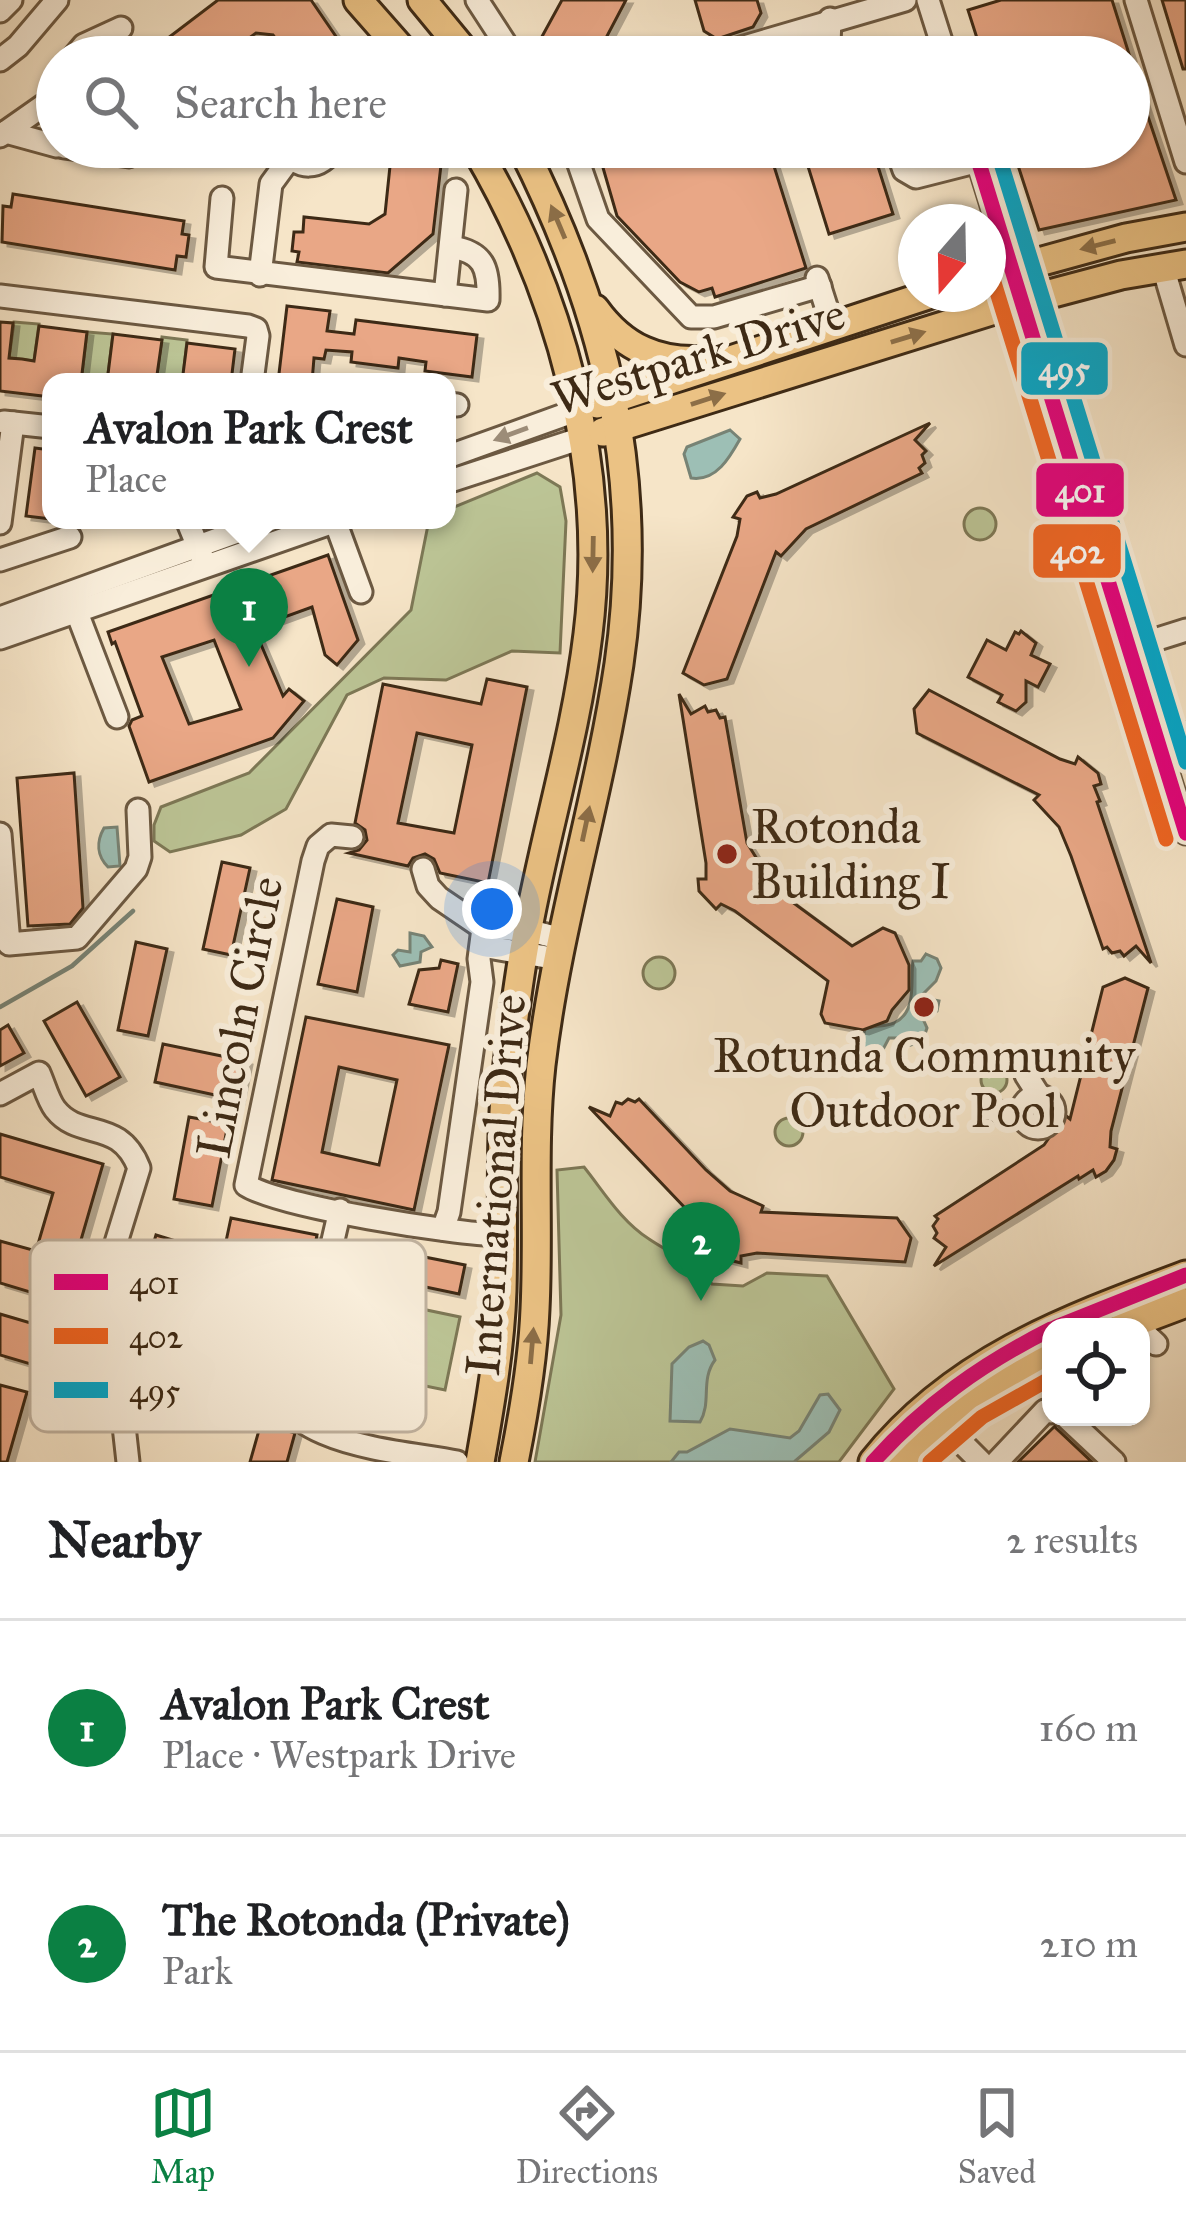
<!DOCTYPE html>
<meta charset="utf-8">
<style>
:root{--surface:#fff;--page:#f2f2f2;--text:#202124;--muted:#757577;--line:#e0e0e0;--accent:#0b8043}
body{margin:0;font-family:"IM FELL Great Primer",serif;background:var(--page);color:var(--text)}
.controls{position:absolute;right:36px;bottom:36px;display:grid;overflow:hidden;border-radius:24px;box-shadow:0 3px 9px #0004}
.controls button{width:108px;height:108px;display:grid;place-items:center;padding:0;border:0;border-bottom:3px solid var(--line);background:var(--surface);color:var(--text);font:60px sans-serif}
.compass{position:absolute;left:898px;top:204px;width:108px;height:108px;border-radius:50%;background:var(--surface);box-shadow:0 3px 9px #0004;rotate:200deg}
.you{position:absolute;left:492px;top:909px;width:42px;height:42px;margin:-30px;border:9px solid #fff;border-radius:50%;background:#1a73e8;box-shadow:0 0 0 18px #1a73e833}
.badge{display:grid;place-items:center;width:78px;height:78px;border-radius:50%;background:var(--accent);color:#fff;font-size:39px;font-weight:700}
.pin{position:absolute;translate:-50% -99px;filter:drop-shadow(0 3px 6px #0008)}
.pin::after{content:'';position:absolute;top:63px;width:42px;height:36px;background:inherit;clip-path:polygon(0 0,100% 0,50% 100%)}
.popup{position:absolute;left:42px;top:373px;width:414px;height:156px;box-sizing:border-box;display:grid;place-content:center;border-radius:24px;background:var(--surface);filter:drop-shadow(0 3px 9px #0005);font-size:39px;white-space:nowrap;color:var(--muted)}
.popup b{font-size:45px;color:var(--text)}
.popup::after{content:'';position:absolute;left:50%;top:100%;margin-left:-24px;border:24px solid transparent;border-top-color:var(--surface)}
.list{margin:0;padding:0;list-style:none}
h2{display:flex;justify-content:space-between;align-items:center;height:156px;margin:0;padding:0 48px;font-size:51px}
h2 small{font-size:39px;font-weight:400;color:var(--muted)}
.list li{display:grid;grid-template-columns:78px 1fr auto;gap:36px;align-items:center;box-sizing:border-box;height:216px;padding:0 48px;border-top:3px solid var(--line)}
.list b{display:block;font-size:45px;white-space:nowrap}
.list p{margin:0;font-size:39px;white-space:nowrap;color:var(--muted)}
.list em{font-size:39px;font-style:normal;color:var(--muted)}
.icon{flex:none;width:66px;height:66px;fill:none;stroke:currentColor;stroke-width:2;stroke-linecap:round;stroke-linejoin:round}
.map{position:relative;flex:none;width:1186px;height:1462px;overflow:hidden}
.search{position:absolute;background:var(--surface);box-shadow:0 3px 9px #0004;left:36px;right:36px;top:36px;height:132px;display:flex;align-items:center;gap:30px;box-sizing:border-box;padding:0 42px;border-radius:66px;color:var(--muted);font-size:45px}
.sheet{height:588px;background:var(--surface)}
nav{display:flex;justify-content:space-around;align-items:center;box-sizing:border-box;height:168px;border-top:3px solid var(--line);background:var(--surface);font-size:33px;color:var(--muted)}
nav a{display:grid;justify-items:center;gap:6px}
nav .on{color:var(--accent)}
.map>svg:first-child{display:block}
</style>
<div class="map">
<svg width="1186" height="1462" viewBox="0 0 1186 1462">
<defs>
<filter id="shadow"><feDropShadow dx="6" dy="4" stdDeviation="0" flood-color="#0004"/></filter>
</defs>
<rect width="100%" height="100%" fill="#f6e5c8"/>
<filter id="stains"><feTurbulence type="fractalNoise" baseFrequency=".00167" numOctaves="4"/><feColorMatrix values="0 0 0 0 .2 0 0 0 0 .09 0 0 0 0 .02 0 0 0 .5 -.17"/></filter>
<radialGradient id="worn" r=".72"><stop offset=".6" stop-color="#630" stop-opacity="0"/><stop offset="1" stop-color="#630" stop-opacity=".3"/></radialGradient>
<!-- green -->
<g fill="#bcc596" stroke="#7d7856" stroke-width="3">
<path d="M14,322L39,324L34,361L9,358Z"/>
<path d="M87,332L113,334L107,382H81Z"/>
<path d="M162,337L187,340L183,378L157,375Z"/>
<path d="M537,473L560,487L566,521L560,653L512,651L446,680L384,678L347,695L286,809L241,835L170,852L154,841V825L161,807L249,773L411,610L429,520H447V510Z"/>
<circle cx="980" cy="524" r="16"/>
<circle cx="659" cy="973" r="16"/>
<circle cx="994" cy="1080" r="13"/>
<circle cx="789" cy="1132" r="14"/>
<path d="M584,1167C604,1192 621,1221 649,1239C671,1254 694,1262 712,1284L743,1286L767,1273L827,1276L894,1389L839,1462H535L561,1315L557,1170Z"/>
<path d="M321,1288L460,1317L445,1390L381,1377L399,1383L391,1423L317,1407L326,1366L306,1362Z"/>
</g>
<!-- water -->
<g fill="#9dbfb5" stroke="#778375" stroke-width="3">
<path d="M730,430L740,439C730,457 716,482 691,478L684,454L687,447Z"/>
<path d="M117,827L120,866L108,867C97,856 96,842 104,828Z"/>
<path d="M410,933L424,936L432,947L421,952L420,962L400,966L393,955L398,950L410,952Z"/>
<path d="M926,954L937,959L941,968L936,981L924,993L929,999L939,1001L937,1011L923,1019L927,1028C923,1043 914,1046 899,1046L896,1038H889L880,1055L870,1059L859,1056L855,1041L863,1037L865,1029C875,1025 884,1027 894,1023C918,1012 910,980 913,961H921Z"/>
<path d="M703,1341L709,1345L715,1360C700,1380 712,1402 700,1422L670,1421L672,1364L689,1347Z"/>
<path d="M828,1394L840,1410L829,1432L794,1462H671L679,1452H687L730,1429L790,1438L799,1431L820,1395Z"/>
</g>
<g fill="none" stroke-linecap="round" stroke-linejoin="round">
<!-- stream -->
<path stroke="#778375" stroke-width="4.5" d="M0,1007L72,966L133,911"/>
</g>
<!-- building -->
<g fill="#e9a786" stroke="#3e2a15" stroke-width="3" fill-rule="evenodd" filter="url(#shadow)">
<path d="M218,0H311L350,57H289L273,35L256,33L223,57H143Z"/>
<path d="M562,0H626L596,57L542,55L539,42Z"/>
<path d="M695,0H757L761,13L753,27L717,39L704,31Z"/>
<path d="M1001,0H1112L1130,57H983L968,10Z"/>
<path d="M1162,0H1186V69H1183Z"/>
<path d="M1129,60L1176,200L1039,230L1012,147H1129Z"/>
<path d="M392,147L443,148L433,234L388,273L297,262L299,252L292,251L294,232H303L304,217L369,224L385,214Z"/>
<path d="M597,147H768L806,268L715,297L712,288L699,292L680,282L617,216Z"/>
<path d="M802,147H881L884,158L876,160L893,214L829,234Z"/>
<path d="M13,194L184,221L182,234L189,235L186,257L177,256L175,270L2,242L3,206L11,207Z"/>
<path d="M287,306L330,311L327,331L354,334L356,320L477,335L472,377L425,371L426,362L399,358L398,368L351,362L352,352L326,350L324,359L314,358L312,382H278Z"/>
<path d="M0,322L13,323L9,358L22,359L34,361L39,326L87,332L81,382H51V397L0,391Z"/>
<path d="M113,334L162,340L156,382H107Z"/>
<path d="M187,343L235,349L231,382H182Z"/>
<path d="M930,423L915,440L926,451L922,455L925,463L919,468L922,473L806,529L781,556L776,552L727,679L704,685L683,673L737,536L740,519L733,517L747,496L757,492L760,498L776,494Z"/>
<path d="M35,448L51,450V519L26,516Z"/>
<path d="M328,555L358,640L337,665L325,655L312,607L254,628L283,696L289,689L304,701L273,738L149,782L129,726L132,720L142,716L115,642L112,644L108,632ZM214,640L241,709L189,724L162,657Z"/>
<path d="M1021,631L1036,643L1031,655L1050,664L1038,687L1026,681V702L1016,711L998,702L1002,695L968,677L987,640L1006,650L1015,632L1019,634Z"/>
<path d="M487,679L527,687L488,883L440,873L434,859L425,854L413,858L408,866L349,853L359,850L367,840L365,830L355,823L383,684L481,704ZM417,733L472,745L454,833L398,823Z"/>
<path d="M929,690L1060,759L1075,764L1078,757L1098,773L1101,784L1094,786L1100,801L1097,802L1151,963L1136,946L1124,956L1120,951L1112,953L1107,947L1103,949L1071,856L1059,827L1034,800L1039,795L917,733L914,709Z"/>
<path d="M679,694L691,714L705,706L708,712L716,710L720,718L725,717L747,843L767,875L761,879L852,946L883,928L895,933L909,965V990L892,1010L887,1021L863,1030L825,1023L821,1014L828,981L735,911L721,904L716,909L699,891L698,879H706V863Z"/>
<path d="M74,773L83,908L70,924L28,926L17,778Z"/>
<path d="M222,862L250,868L231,955L203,949Z"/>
<path d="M337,899L373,907L357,992L318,984Z"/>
<path d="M136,942L167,949L148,1036L118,1030Z"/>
<path d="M441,960L458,964L448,1012L409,1004L419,970L439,968Z"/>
<path d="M1125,978L1148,988L1111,1131L1110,1147L1117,1149L1114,1160L1106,1171L1096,1177L1093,1170L1079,1179L1078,1176L934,1266L946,1247L934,1238L937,1233L933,1226L938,1219L935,1216L1044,1145L1065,1115L1070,1119L1103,987Z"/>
<path d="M77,1002L120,1077L86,1096L44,1021Z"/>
<path d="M306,1017L449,1045L414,1210L272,1180ZM339,1067L397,1080L379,1165L322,1152Z"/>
<path d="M8,1025L24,1053L0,1066V1030Z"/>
<path d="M163,1044L246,1061L238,1100L155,1082Z"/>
<path d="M628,1099L635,1102L639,1099L706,1170L730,1191L763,1206L761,1212L897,1218L911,1238L905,1262L757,1253L741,1256V1263L717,1257L709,1248L715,1244L706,1230L589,1107L610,1116L616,1102L622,1104Z"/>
<path d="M189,1117L228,1124L212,1206L174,1199Z"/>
<path d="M0,1134L103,1164L63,1302L0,1283V1241L36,1251L53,1193L0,1177Z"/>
<path d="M231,1218L317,1235L313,1254L303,1262L225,1246Z"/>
<path d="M156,1235L192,1246L164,1336L129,1325Z"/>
<path d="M379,1248L465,1265L459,1294L373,1276Z"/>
<path d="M219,1274L257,1282L241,1366L203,1358Z"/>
<path d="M0,1314L65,1333L54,1371L0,1355Z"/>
<path d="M146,1365L225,1389L214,1426L135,1402Z"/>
<path d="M0,1385L27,1392L7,1462H0Z"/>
<path d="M261,1423L295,1433L287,1462H250Z"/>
<path d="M1055,1426L1056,1428L1092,1462H1018Z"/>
</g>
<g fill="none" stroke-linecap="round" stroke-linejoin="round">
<!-- minor casing -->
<g stroke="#6c5942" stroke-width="27">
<g id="minor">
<path d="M477,0L514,57"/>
<path d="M928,0L946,57"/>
<path d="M1136,0L1186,162"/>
<path d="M0,11L11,0"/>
<path d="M74,57L84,45L121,28"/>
<path d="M710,57L905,0"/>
<path d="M807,57L822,52L829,44L830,19"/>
<path d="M0,60L18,46L57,0"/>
<path d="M6,132L57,146"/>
<path d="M0,136L57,96"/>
<path d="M64,147L129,156L143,147"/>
<path d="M573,147L598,219L691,317H714L820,286"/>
<path d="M896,147L904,170L916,177L979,161"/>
<path d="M974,147L1186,833"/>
<path d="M284,148C296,171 322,171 334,147"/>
<path d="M222,198L216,267L488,300C489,268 484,252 451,247"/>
<path d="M1163,267L1186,345"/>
<path d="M260,275L271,184L290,158"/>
<path d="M817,278L832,325"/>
<path d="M445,295L456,190"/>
<path d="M0,296L248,326L256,329L258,336L252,382"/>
<path d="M447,404L457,405"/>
<path d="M4,422L51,427"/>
<path d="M447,457L575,411"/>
<path d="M447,482L582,438"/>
<path d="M187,520L203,559"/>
<path d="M335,521L361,592"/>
<path d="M0,523L13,423"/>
<path d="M0,560L70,537"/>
<path d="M76,610L117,717"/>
<path d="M0,618L270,520"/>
<path d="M0,638L339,520"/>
<path d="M1129,648L1186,630"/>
<path d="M1159,745L1186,734"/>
<path d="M0,834L9,944L77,938L136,869L140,857L138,810"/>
<path d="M352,837L331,835L318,846L313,861L246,1185C281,1207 454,1234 500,1235"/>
<path d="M423,869L428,886L439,898L483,928L527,930L562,939"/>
<path d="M482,946L558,959"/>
<path d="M1026,1075L1040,1097"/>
<path d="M0,1094L39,1073C44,1084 48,1100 55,1109C80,1141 119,1117 139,1168L91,1324L95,1365L124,1426L128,1462"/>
<circle cx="1038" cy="1112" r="16"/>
<path d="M992,1110L1024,1119"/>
<path d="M340,1210L328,1262L288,1291C283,1314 273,1342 272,1366C271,1447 399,1450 457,1462"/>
<path d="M443,1229L449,1212L482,982L479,959L483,928"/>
<path d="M1141,1330L1156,1344"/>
<path d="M1066,1417L1114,1462"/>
<path d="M941,1422L981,1462"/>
<path d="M997,1462L1045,1411L1051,1412"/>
</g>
</g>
<!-- major casing -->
<g stroke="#3e2a15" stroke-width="33">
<g id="major">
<path d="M358,0L408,57"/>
<path d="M422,0L469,57"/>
<path d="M475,147C560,291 609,466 588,634C576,734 546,830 528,928C519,973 514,1018 508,1063C499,1140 504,1214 502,1291C500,1349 490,1405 480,1462"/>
<path d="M988,276L1126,238L1186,227"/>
<path d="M595,309C623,348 659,364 706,360"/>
<path d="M597,404L931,294"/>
<path d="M603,432L1023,301L1121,275L1186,264"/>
<path d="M1122,1327L1186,1303"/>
<path d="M514,1462C524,1412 533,1361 535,1309C539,1228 532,1146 541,1065C557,929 599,798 619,664C646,478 606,313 522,147"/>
<path d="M873,1462C954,1360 1068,1319 1186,1275"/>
<path d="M902,1462C943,1413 992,1380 1051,1355"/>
</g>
</g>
<!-- minor -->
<use href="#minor" stroke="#f9eedb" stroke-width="21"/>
<!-- major -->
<use href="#major" stroke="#ebc284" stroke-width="27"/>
<!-- bus-1 casing -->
<g stroke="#f9eedb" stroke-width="24">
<g id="bus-1">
<path d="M974,147L1186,833"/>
<path d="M1056,1327L1186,1275"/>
<path d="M873,1462C925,1404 982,1364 1051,1329"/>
</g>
</g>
<!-- bus-2 casing -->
<g stroke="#f9eedb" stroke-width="24">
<g id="bus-2">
<path d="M988,263L1166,839"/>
<path d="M930,1462L982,1417L1051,1378"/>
</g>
</g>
<!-- bus-3 casing -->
<g stroke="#f9eedb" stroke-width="24">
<path id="bus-3" d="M996,147L1186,762"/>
</g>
<!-- bus-1 -->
<use href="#bus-1" stroke="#e5007d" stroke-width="15"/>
<!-- bus-2 -->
<use href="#bus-2" stroke="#f26522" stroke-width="15"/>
<!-- bus-3 -->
<use href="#bus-3" stroke="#00a9ce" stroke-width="15"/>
</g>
<!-- one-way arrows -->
<defs><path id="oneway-solid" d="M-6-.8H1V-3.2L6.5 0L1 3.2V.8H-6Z" transform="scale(3)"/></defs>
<g fill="#8c6e47">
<use href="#oneway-solid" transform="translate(558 222) rotate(-113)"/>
<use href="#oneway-solid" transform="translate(1098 245) rotate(166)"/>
<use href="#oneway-solid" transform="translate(908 337) rotate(-17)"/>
<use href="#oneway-solid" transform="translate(708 399) rotate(-18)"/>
<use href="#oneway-solid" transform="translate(593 554) rotate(91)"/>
<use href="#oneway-solid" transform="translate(586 824) rotate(-78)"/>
<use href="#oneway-solid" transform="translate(532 1346) rotate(-85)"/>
</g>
<use fill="#9c8c78" href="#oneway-solid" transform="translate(511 434) rotate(160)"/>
<!-- markers -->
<g fill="#8f2418" stroke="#f9eedb" stroke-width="4.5">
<circle cx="727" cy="854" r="12"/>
<circle cx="924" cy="1007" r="12"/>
</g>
<g text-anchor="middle" stroke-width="12" stroke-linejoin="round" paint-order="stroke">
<!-- street labels -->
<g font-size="48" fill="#3e2a15" stroke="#f9eedb">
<text transform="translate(698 355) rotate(-17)" y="17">Westpark Drive</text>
<text transform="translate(239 1017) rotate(-79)" y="17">Lincoln Circle</text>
<text transform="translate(495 1185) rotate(-86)" y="17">International Drive</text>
</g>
<!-- poi labels -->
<g font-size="48" fill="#3e2a15" stroke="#f9eedb" text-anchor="start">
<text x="751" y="843">Rotonda<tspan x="751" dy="55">Building I</tspan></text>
<text x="924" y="1072" text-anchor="middle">Rotunda Community<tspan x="924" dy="55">Outdoor Pool</tspan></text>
</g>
</g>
<!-- legend -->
<rect x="30" y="1240" width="396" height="192" rx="18" fill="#f9eedb" stroke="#c1b3a0" stroke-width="3"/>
<rect x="54" y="1274" width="54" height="16" fill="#e5007d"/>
<rect x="54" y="1328" width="54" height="16" fill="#f26522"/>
<rect x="54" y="1382" width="54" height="16" fill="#00a9ce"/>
<g font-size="33" fill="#3e2a15">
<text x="129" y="1294">401</text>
<text x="129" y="1348">402</text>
<text x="129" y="1402">495</text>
</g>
<g stroke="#f9eedb" stroke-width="4.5">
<rect x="1019" y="340" width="91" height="57" rx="12" fill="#00a9ce"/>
<rect x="1034" y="461" width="92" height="58" rx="12" fill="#e5007d"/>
<rect x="1031" y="522" width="92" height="58" rx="12" fill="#f26522"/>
</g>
<g font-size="33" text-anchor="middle" font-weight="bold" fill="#fff">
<text x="1064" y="380">495</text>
<text x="1080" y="502">401</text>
<text x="1077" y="563">402</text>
</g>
<rect width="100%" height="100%" filter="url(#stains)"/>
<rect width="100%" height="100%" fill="url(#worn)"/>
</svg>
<div class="controls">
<button><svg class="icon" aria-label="locate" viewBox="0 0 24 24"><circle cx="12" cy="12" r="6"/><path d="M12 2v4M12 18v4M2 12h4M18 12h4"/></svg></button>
</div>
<svg class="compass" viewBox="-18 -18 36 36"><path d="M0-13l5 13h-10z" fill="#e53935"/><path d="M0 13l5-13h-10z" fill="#757577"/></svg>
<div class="you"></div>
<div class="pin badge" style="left:249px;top:667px">1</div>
<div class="popup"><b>Avalon Park Crest</b>Place</div>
<div class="pin badge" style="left:701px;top:1301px">2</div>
<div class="search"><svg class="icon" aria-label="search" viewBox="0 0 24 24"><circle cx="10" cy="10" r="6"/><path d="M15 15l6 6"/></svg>Search here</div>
</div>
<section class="sheet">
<h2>Nearby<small>2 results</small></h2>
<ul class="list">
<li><span class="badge">1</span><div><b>Avalon Park Crest</b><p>Place · Westpark Drive</p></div><em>160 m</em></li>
<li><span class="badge">2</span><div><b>The Rotonda (Private)</b><p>Park</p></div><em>210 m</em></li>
</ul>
</section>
<nav>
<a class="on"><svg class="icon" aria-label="map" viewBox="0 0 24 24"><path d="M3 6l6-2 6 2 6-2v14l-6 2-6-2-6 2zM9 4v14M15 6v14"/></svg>Map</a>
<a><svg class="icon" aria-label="directions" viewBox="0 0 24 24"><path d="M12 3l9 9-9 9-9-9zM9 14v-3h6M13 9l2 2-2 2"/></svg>Directions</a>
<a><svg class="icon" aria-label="saved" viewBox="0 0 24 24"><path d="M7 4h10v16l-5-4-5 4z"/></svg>Saved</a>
</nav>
